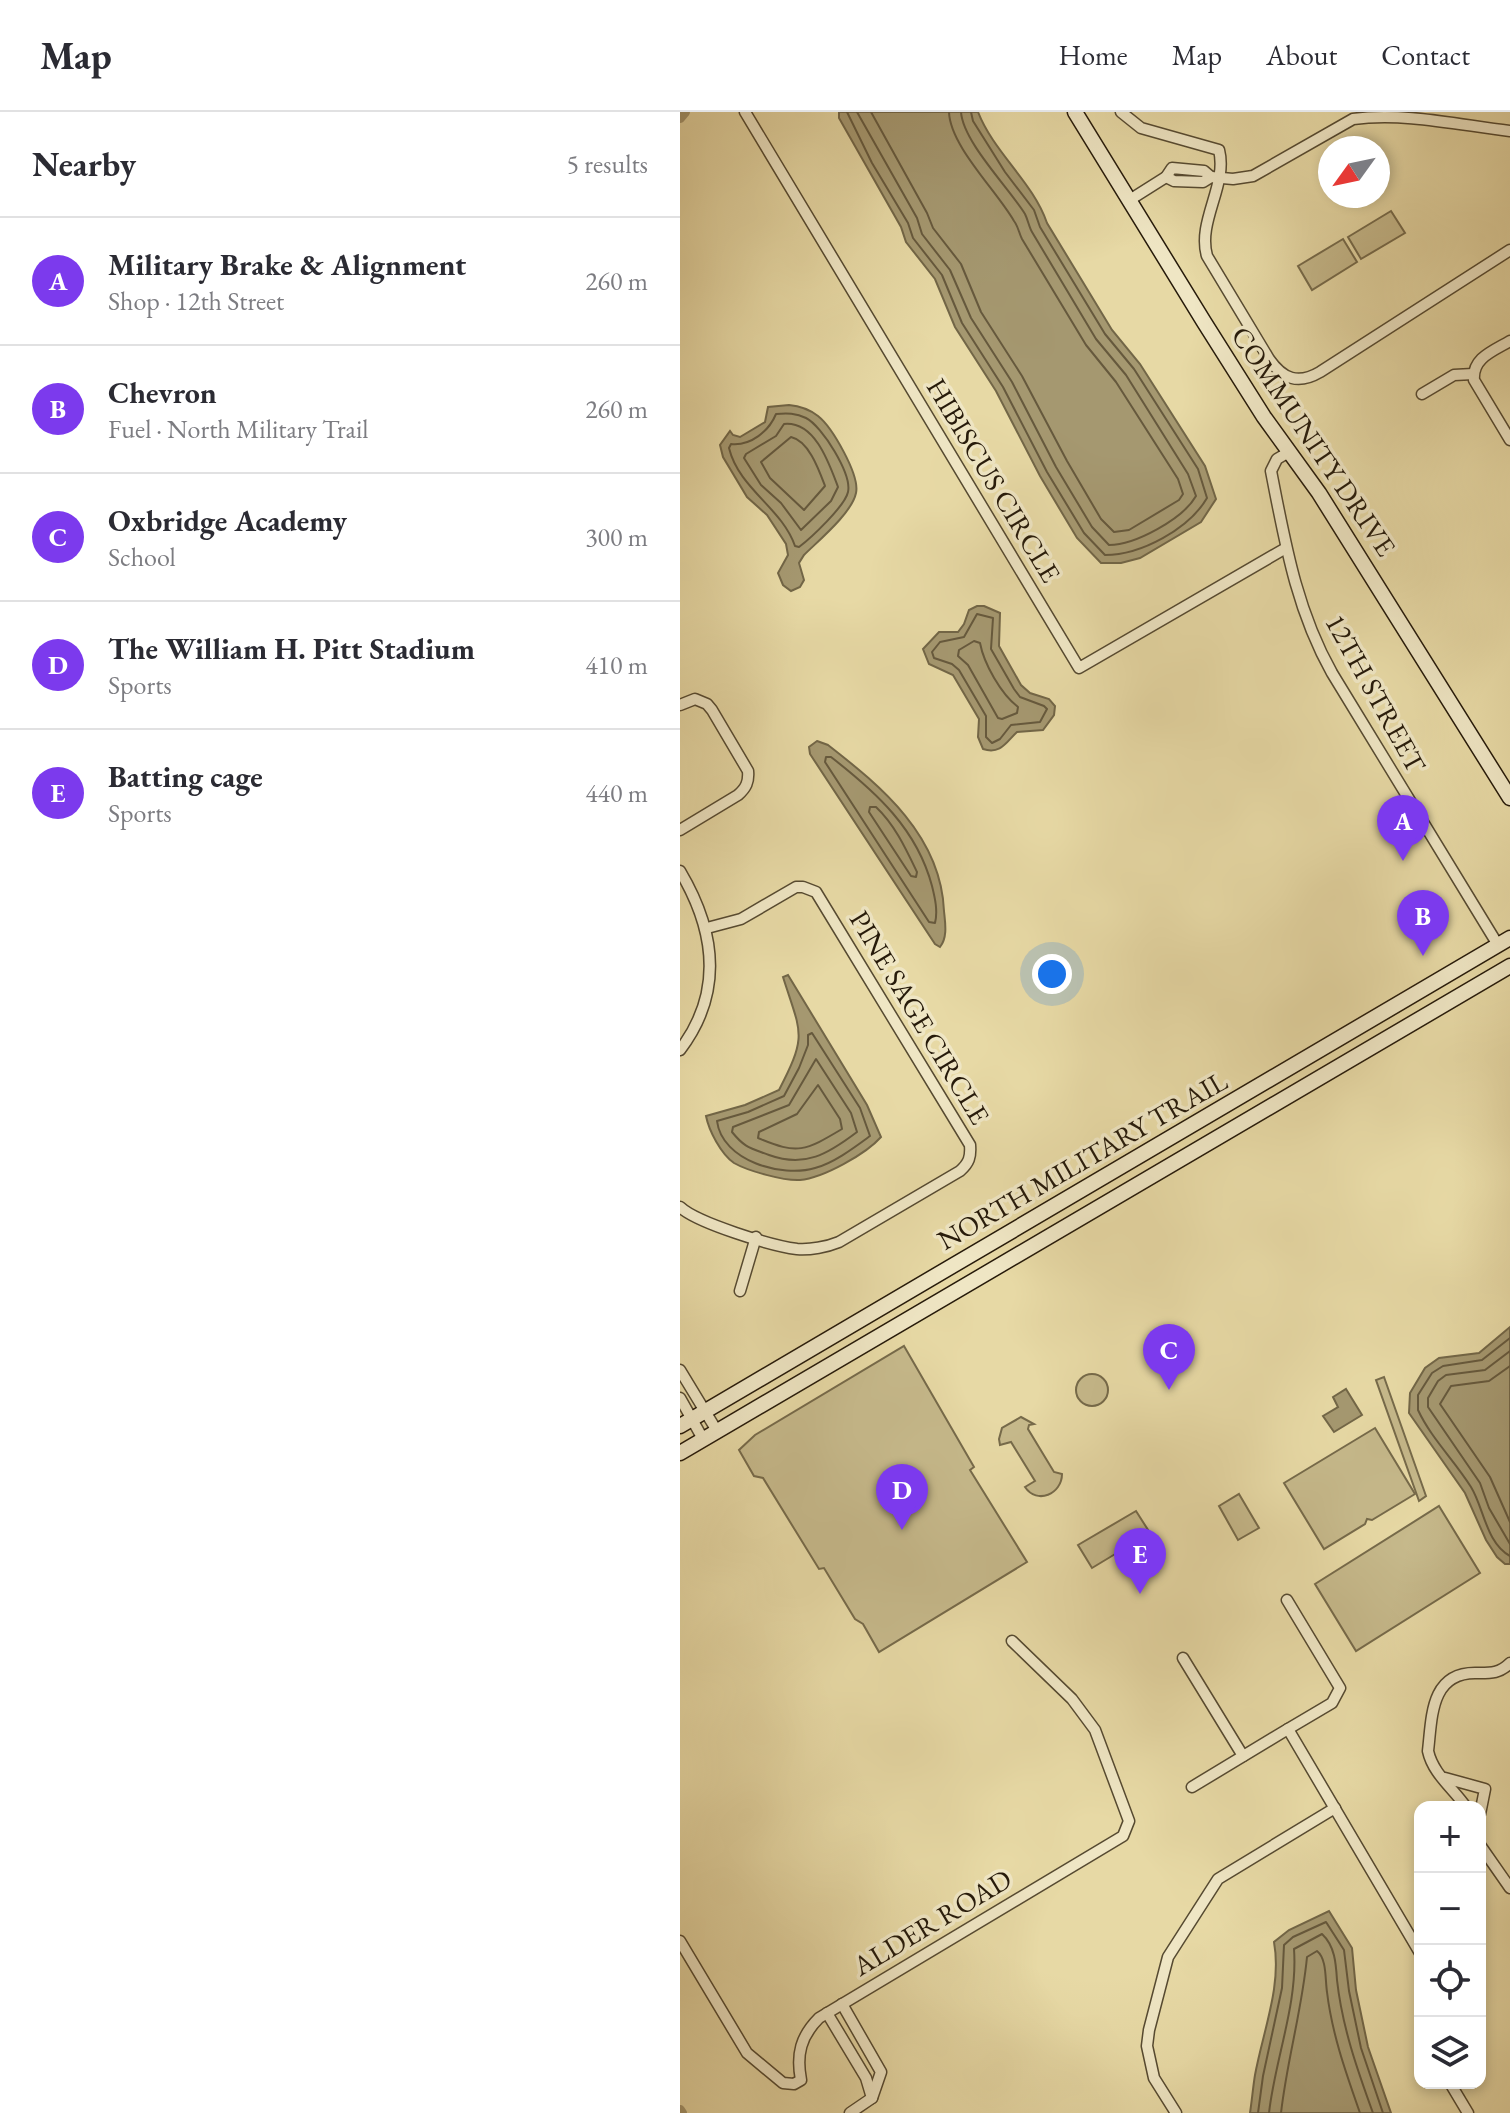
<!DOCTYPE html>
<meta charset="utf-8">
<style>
:root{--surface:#fff;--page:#f2f2f3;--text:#2b2b33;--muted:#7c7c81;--line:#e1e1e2;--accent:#7c3aed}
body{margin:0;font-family:"EB Garamond",serif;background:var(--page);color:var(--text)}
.controls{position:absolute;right:24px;bottom:24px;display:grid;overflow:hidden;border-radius:16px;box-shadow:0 4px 12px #0003}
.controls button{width:72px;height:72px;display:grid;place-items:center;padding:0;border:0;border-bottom:2px solid var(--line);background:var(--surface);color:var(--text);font:40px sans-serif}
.compass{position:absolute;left:638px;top:24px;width:72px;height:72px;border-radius:50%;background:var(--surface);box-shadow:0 4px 12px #0003;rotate:237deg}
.you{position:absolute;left:372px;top:862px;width:28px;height:28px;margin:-20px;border:6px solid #fff;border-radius:50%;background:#1a73e8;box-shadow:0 0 0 12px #1a73e833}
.badge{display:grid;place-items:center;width:52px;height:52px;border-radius:50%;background:var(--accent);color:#fff;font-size:26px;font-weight:700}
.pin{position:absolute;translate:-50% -66px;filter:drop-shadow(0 2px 4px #0008)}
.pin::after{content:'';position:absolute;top:42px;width:28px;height:24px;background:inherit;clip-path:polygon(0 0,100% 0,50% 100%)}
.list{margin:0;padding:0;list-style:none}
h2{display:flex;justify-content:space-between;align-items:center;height:104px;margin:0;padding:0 32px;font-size:34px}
h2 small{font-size:26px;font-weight:400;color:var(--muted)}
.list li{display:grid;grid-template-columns:52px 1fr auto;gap:24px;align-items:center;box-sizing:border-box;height:128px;padding:0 32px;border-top:2px solid var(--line)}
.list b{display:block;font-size:30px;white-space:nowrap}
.list p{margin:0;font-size:26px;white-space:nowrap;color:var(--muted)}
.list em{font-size:26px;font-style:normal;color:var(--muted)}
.icon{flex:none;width:44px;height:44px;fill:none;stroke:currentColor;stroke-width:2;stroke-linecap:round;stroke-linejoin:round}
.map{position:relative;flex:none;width:830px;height:2001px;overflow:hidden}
header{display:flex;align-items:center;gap:48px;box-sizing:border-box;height:112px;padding:0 40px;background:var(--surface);border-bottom:2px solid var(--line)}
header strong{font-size:38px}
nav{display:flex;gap:44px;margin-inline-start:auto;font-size:28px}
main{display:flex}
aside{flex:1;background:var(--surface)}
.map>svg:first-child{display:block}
</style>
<header>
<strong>Map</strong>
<nav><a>Home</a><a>Map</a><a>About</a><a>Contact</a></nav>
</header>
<main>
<aside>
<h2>Nearby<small>5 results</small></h2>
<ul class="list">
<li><span class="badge">A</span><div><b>Military Brake &amp; Alignment</b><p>Shop · 12th Street</p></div><em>260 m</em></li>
<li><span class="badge">B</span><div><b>Chevron</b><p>Fuel · North Military Trail</p></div><em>260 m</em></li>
<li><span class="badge">C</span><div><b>Oxbridge Academy</b><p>School</p></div><em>300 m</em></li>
<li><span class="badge">D</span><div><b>The William H. Pitt Stadium</b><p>Sports</p></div><em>410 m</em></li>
<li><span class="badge">E</span><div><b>Batting cage</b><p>Sports</p></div><em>440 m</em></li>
</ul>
</aside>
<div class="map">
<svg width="830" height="2001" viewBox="0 0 830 2001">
<rect width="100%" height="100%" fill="#e7d9a5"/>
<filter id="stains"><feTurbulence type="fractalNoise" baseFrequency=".0025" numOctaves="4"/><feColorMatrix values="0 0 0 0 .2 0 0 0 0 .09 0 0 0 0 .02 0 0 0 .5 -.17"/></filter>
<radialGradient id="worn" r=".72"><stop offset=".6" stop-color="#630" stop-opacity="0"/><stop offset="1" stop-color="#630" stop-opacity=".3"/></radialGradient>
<!-- green -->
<g fill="#c6b98b" stroke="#766a4a" stroke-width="2">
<path d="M711,99L725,121L681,147L668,125Z"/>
<path d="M663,127L677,150L632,178L618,154Z"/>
<path d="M224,1234L294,1355L290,1358L347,1450L199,1540L183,1512L175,1507L144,1456L139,1457L83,1366L74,1364L59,1338L75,1323Z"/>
<circle cx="412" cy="1278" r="16"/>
<path d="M704,1265L746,1384L739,1389L696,1268Z"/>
<path d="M341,1305L354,1312L349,1313L348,1317L374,1360L382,1362C382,1382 357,1393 345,1375L355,1369L331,1330L320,1333L319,1327L322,1316Z"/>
<path d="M695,1316L735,1382L692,1408L687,1407L685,1412L644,1437L604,1371Z"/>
<path d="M559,1382L579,1416L558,1428L539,1394Z"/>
<path d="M759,1394L800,1461L676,1539L635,1472Z"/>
<path d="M456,1399L470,1421L412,1456L398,1433Z"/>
</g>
<!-- water -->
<g fill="#a59870" stroke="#726647" stroke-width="2">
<path d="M159,0H298C314,41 353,70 367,111L432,218L460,252L525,354L536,387L521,410L460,446L441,451H421L397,426L360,364L316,279L275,215L255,167L226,130L221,115L159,6Z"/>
<path d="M109,293C120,294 129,297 138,304C152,315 180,363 176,381C172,401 138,429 124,443L119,451L124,468L120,475L111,479L103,473L98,461L108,443L106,432L87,403L67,385L43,345L40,333L50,319L53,323L60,325L85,310L88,295Z"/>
<path d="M304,494L320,501L319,534L341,573L350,581L369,587L375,594L374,603L363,618L337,620C327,629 321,643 303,637L298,625L299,607L273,563L249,552L243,537L259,520H278L284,512L289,498L297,494Z"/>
<path d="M137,629L148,633C202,675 261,724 264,799C265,810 268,825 260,835L255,832L130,642L129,635Z"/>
<path d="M108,863L187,993L201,1025C186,1042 143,1066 120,1068C104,1069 68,1059 54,1051C41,1042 29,1019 26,1004L65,993L99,978C128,922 121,922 103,865Z"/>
<path d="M830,1215V1452H825L817,1445L806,1428L785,1381L729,1301L730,1281L745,1256L759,1246L799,1241Z"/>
<path d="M666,1277L682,1303L654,1320L643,1304L658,1295L653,1285Z"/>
<path d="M649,1799L672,1836L676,1878L688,1935L711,2001H570C572,1988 573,1975 575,1963C583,1919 602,1874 594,1830L609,1818Z"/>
</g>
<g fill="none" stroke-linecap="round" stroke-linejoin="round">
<!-- shore -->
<g stroke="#66593d" stroke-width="2">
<path d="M167,0L192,51L228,111L233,126L262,163L282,211L323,275L367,360L404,421L425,443C461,443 509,417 527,386L518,357L454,257L425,222L360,115L354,98L325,60L293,9L291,0"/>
<path d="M177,0L237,106L242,122L270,158L291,206L332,270L376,355L412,415L429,433C455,433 503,407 516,384L508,362L446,263L416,227L352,120C349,115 348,108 345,102C329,76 283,30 281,0"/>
<path d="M191,0L247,101L253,116L281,152L301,200L342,264L387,349L421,407L434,420L449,418L499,388L503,382L498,367L436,270L406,233L342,127C339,121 338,114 334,109C317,79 270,34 269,0"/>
<path d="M96,302C107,301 116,301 126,306C142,314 172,362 168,380C165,394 131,426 119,435L115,434C102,396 59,377 49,336L51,332C71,334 89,319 96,302Z"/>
<path d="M104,312C135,309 149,351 158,375L151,389L121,418L101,391L81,373L64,346L66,342L96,324Z"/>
<path d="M111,325C129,329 139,358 145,374L124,398L90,366L81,350Z"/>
<path d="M297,502L313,506L311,537L334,577L340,585L364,594L367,597L360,610L331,613L320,627L312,631L306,625V604L279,558L272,552L254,546L252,540L260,530L284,525Z"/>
<path d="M294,529L300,531C304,552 321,582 338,595L337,601L322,607L318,606L288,553L278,544L279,538Z"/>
<path d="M146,645H151C196,680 237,717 252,774C255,786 258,799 255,811L249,810L145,650Z"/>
<path d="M190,695H196C215,713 226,737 237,760L236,765L231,764L189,700Z"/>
<path d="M132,921L180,996L190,1024C175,1035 154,1051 135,1056C102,1066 42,1049 37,1009L68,1000L104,984L119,956L128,933V923Z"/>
<path d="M136,947L171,1001L177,1020C148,1042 125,1056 89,1043C70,1036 65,1036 52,1020L53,1015L109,993Z"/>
<path d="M138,973L160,1007L162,1017C125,1039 118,1043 78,1026L79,1020L117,1002Z"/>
<path d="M830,1226L802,1248L763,1254L752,1261L738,1283V1298C751,1326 774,1348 791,1375C804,1396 806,1431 830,1444"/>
<path d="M830,1239L805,1258L766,1263L758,1269L748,1286V1295L800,1371L809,1396L830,1432"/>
<path d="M830,1254L809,1269L771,1274L760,1292L810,1365L830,1410"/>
<path d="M578,2001L583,1964L602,1876L604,1833L613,1825L646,1810L664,1838L669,1879L681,1936L703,2001"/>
<path d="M589,2001C595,1947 618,1892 614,1837L642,1822C655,1834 656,1852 657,1868C662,1914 677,1957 693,2001"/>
<path d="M601,2001C607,1948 622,1898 627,1845L637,1839C647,1847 645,1867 647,1880C652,1922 666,1961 680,2001"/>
</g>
<!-- canal -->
<g stroke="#a59870" stroke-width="10">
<path d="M0,6L5,0"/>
<path d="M0,1998L2,2001"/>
</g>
<!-- street casing -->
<g stroke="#564a31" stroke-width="13">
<g id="street">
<path d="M65,0L399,556L606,436"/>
<path d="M441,0L461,16L539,38C548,73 517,109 527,144L589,247C603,267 618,273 640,260L830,138"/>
<path d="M486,65L494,69L523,70L531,65L553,67L573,64L673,7C724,0 779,13 830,19"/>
<path d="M448,89L486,65L492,56L524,59L531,65"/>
<path d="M830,229C813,239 792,246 794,268L830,328"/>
<path d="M742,282L774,263L793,262"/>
<path d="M609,340L597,347L591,359C605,430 616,497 652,561L818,833"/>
<path d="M0,593L15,587L27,592L32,598L68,659C69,670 66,676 58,683L0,718"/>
<path d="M0,759C35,818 44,880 0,938"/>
<path d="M0,1095C17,1111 92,1134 117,1137C130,1138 147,1135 159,1130L280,1059C289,1051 291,1045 290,1033L136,780L123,775H116L61,807L27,816"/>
<path d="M60,1179L76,1125"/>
<path d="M0,1258L37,1319"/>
<path d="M0,1286L23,1327"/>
<path d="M607,1488L660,1576L652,1591L608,1617L740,1841"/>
<path d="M503,1546L563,1644"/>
<path d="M765,1666L805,1677L800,1702"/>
<path d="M512,1675L608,1617"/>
<path d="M786,1695C773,1676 753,1662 748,1639C752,1606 750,1561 795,1561C810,1561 819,1562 830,1551"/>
<path d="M800,1733L830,1776"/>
<path d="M0,1829L67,1941L103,1971L114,1972L121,1968C116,1942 121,1924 139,1906L443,1724L449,1709L415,1618L392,1587L332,1529"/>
<path d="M162,1892L201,1960L192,1986L170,2001"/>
<path d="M147,1901L186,1966L192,1986"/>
<path d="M770,1971L788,2001"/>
<path d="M496,2001L474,1966L467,1934L469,1918L488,1845L538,1767L655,1696"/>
</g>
</g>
<!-- secondary casing -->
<g stroke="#261a0a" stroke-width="17">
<g id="secondary">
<path d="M395,0L524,210L584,305L639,381L830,686"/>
<path d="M0,1314L830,826"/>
<path d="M0,1341L830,854"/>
</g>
</g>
<!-- street -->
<use href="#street" stroke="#efe6c4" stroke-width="10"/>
<!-- secondary -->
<use href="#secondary" stroke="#efe6c4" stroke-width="14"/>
</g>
<g text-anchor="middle" stroke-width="7" stroke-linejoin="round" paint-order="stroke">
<!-- street labels -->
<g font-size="28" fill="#261a0a" stroke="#efe6c4">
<text transform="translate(634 329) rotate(56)" y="10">COMMUNITY DRIVE</text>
<text transform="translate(314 368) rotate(59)" y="10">HIBISCUS CIRCLE</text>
<text transform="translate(696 581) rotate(61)" y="10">12TH STREET</text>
<text transform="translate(240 905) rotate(59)" y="10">PINE SAGE CIRCLE</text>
<text transform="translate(402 1048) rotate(-30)" y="10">NORTH MILITARY TRAIL</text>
<text transform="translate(252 1810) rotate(-31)" y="10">ALDER ROAD</text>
</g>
</g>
<rect width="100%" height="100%" filter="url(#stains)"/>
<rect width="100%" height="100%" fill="url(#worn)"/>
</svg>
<div class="controls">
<button>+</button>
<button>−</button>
<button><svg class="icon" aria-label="locate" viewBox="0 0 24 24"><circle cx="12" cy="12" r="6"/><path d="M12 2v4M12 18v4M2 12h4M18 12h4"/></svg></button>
<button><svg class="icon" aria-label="layers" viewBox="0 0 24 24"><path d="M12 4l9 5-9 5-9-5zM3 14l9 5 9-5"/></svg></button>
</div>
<svg class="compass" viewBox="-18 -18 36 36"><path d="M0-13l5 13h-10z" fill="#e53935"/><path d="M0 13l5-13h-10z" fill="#7c7c81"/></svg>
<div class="you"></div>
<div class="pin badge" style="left:723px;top:749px">A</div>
<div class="pin badge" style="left:743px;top:844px">B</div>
<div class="pin badge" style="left:489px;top:1278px">C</div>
<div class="pin badge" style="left:222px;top:1418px">D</div>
<div class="pin badge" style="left:460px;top:1482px">E</div>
</div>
</main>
